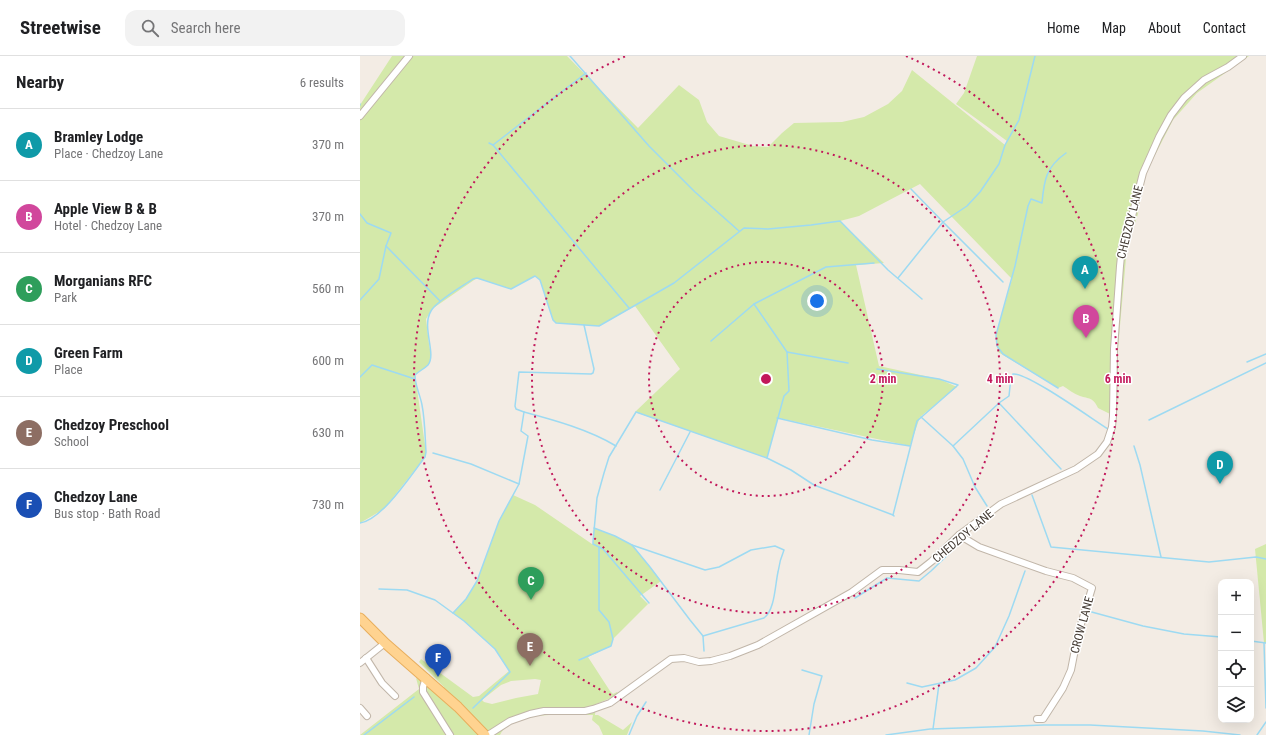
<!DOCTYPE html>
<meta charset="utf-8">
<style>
:root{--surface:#fff;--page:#f2f2f2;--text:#202124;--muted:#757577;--line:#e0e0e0;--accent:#ff160e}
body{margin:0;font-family:"Roboto Condensed",sans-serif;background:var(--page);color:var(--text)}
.controls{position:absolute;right:12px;bottom:12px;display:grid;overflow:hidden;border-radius:8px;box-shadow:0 4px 16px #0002}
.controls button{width:36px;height:36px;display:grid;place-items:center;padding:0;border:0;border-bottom:1px solid var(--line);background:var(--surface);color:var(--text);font:20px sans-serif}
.you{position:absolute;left:457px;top:245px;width:14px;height:14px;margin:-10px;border:3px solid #fff;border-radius:50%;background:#1a73e8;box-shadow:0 0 0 6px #1a73e833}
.badge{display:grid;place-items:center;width:26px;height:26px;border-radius:50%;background:var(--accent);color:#fff;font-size:13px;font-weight:700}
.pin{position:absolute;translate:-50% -33px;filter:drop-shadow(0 1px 2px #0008)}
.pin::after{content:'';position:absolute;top:21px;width:14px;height:12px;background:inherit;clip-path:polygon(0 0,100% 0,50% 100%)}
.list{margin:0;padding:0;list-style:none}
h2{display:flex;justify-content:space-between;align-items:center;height:52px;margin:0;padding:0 16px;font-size:17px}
h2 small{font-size:13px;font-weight:400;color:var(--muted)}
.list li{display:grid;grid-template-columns:26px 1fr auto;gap:12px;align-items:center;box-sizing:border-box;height:72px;padding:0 16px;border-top:1px solid var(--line)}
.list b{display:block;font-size:15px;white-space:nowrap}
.list p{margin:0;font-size:13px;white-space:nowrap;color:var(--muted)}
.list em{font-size:13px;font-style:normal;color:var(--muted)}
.icon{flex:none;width:22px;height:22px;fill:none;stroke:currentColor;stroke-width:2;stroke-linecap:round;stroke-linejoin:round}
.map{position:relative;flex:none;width:906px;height:679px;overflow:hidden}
header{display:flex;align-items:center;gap:24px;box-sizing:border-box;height:56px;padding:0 20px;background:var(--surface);border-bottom:1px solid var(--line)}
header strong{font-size:19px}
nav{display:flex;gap:22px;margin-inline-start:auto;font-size:14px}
.search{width:280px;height:36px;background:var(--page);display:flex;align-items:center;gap:10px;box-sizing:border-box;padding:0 14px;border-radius:12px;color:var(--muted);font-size:15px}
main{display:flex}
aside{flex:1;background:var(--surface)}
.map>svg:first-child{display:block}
</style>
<header>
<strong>Streetwise</strong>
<div class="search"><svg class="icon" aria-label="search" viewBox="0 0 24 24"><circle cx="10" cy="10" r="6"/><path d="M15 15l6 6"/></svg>Search here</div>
<nav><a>Home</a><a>Map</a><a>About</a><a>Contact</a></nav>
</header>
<main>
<aside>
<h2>Nearby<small>6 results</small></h2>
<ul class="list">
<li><span class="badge" style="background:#0f9aa8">A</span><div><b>Bramley Lodge</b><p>Place · Chedzoy Lane</p></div><em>370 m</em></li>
<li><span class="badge" style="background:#d1479c">B</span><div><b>Apple View B &amp; B</b><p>Hotel · Chedzoy Lane</p></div><em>370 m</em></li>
<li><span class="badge" style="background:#2e9e5b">C</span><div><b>Morganians RFC</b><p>Park</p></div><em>560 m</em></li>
<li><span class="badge" style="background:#0f9aa8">D</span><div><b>Green Farm</b><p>Place</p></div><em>600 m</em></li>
<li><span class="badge" style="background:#8d6e63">E</span><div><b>Chedzoy Preschool</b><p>School</p></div><em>630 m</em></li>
<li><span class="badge" style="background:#1a4fb4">F</span><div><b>Chedzoy Lane</b><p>Bus stop · Bath Road</p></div><em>730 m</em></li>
</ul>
</aside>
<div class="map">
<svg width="906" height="679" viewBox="0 0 906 679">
<rect width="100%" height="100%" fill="#f3ece4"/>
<!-- green -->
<g fill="#d4e9aa" fill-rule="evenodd">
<path d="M32,0H207L278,72L319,29L339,44L347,66L359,80L393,90L408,91L422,77L434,67L482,66L504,61L528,48L542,35L552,14L645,89L647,85L596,48L604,37L617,0H889L837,37L813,64L794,101L782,127L778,158L767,191L758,292L757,352L754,360L738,352C733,341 729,343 720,340C714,338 708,333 703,330L698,332L638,296L636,279L652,223L560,128L499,160L480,165L524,207L496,209L519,310L579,323L597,331L560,361L550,390L418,362L407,402L275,356L320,313L275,250L239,270L196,267L193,264L180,224L175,220L151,233L117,222L72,253L66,263L69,288L71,299L69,308L55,319L66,396L65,401L24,453L0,467V49Z"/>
<path d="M153,439L175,449L232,488H233L234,472L255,480L272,489L301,525L280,540L288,548L253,583L251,590L228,601L250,635L253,638L257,636L258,637L251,642L236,648L235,659H238L263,674L272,666L267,679H243L239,670L232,664L233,659H230C208,659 151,654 140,679H0L59,633L56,622L75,634L84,631L59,606L61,603L113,641L119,640L149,615L135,593L104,565L93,557L106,543L117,525L139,465ZM175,623L181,624L178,638L156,642L132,648L124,646L122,644L141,629L151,625Z"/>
<path d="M906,488V587H904L895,493Z"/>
</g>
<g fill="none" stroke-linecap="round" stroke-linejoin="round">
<!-- stream -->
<g stroke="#9ddaf2" stroke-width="1.5">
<path d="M210,0L289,90L335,136L379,175"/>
<path d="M0,48V49"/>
<path d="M129,87L133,89L226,17"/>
<path d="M133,89L269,252"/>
<path d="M551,133L583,166L643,226"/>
<path d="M0,158L7,167L31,177L26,190L19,223L0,244"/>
<path d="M26,190L80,245"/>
<path d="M538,222L583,166L607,150L620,136L639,108L645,89L659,64L675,0"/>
<path d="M394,248L427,296L429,335L424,340L407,402"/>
<path d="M351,285L394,248L466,211L514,207"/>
<path d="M427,296L488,307"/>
<path d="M887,306L906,298"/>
<path d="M517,313L579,323L598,329L557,365L533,459L534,460"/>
<path d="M0,321L12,309L55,323"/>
<path d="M698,332L643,298L637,290L636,279L655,210L668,150L671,143L682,147C684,124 686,111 706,97"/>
<path d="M639,347L701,413"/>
<path d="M164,356C194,364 230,374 256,390"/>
<path d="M561,361L593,390L603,403L615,431L627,450"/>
<path d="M417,362L512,384L550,390"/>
<path d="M789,364L906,307"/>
<path d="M593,390L639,347L649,340L651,321L653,318C667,316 732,363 748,373"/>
<path d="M774,390L780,409L801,501"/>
<path d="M73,397L111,408L159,428"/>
<path d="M300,434L330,376"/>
<path d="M672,439L691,491L849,506L896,501L906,503"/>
<path d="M0,467C22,464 51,419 65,401L66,396C65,381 65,364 62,349C60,338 55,330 55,319C59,315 64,313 68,309C77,298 61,271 71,255C76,245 103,230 113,223L117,222L151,233L175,220L180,224L193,264L196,267L239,270L314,227L384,172L408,173L451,169L480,165L528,214L562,243"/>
<path d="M234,472L255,480L272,489L290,511L330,564L343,580L344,595"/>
<path d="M272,489L345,514L359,511L391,494L415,490L424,494C421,501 419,509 418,516C415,529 415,554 404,562L343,580"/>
<path d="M239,491L243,493L289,547"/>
<path d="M19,533L47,534L75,544L104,565L135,593L150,616L113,652"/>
<path d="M495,542L527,522L559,525L571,515L601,486"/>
<path d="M728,555L783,570L824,578L861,581"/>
<path d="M93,557L106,543L117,525L139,465L159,428L168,380L161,375L164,356L156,353L155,350L159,316L231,318L233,317L234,313L224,269"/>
<path d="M891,585L906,587"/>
<path d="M904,587L906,652"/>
<path d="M219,604L251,590L253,583L249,566L239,554V491L233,488V486L237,442L244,417L249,401L276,356L407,402L431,414L454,429L533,459"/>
<path d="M442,614L462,620L454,648L449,679"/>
<path d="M547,627L562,631L595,624L616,612L635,591L649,560L665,515"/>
<path d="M573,673L579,628"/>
<path d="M4,679L54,641"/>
<path d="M269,679L277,660L286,646"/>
<path d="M526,679L570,673L684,669H730L843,675L880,679"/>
<path d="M897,679L906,666"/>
</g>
<!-- minor casing -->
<g stroke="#c1b6a9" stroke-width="8">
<g id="minor">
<path d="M0,60L49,0"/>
<path d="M599,479L619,491L686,515L713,522L732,532L718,578L711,614L703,632L683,663H677"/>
<path d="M6,602L22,627L35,640"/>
<path d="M0,607L25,587"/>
<path d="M66,621L63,631V636L90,679"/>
<path d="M0,652L7,660"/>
<path d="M128,679L150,665L170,658L184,655H225L233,653L250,647L311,603L324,602L339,606L351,605L370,600L398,589L492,536L522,514H539L558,516L572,505L599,479L641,448L716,413L738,398L747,386L752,371L753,360L754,293L760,210L762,191L769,172L783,117L799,81L811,59L824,42L844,24L868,11L883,0"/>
</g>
</g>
<!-- primary casing -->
<g stroke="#e8ae5d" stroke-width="11">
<path id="primary" d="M0,562L25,587L98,651L125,679"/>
</g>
<!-- minor -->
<use href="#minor" stroke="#fff" stroke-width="6"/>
<!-- primary -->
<use href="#primary" stroke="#ffd390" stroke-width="9"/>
</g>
<!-- distance rings -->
<g fill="none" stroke="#c2185b" stroke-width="2" stroke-dasharray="2 4">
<circle cx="406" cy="323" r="117"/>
<circle cx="406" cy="323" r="234"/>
<path d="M546 0A352 352 0 1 1 266 0"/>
</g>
<g text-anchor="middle" stroke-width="3" stroke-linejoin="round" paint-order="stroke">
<!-- street labels -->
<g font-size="12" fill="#453c34" stroke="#fff">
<text transform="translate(770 166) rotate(-76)" y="4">CHEDZOY LANE</text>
<text transform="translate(603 480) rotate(-40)" y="4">CHEDZOY LANE</text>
<text transform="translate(722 569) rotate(-75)" y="4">CROW LANE</text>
</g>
</g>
<circle cx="406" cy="323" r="6" fill="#c2185b" stroke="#fff" stroke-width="2"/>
<g font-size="12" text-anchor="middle" font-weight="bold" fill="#c2185b" stroke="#fff" stroke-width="3" stroke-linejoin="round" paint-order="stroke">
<text x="523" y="327">2 min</text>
<text x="640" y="327">4 min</text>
<text x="758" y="327">6 min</text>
</g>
</svg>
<div class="controls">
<button>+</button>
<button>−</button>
<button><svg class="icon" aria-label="locate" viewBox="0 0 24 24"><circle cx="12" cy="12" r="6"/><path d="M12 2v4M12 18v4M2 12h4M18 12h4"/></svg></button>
<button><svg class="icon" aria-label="layers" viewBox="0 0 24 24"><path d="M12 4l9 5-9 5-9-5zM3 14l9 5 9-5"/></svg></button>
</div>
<div class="you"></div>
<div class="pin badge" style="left:725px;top:233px;background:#0f9aa8">A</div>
<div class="pin badge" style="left:726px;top:282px;background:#d1479c">B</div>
<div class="pin badge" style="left:171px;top:544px;background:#2e9e5b">C</div>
<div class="pin badge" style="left:860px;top:428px;background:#0f9aa8">D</div>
<div class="pin badge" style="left:170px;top:610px;background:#8d6e63">E</div>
<div class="pin badge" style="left:78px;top:621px;background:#1a4fb4">F</div>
</div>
</main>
